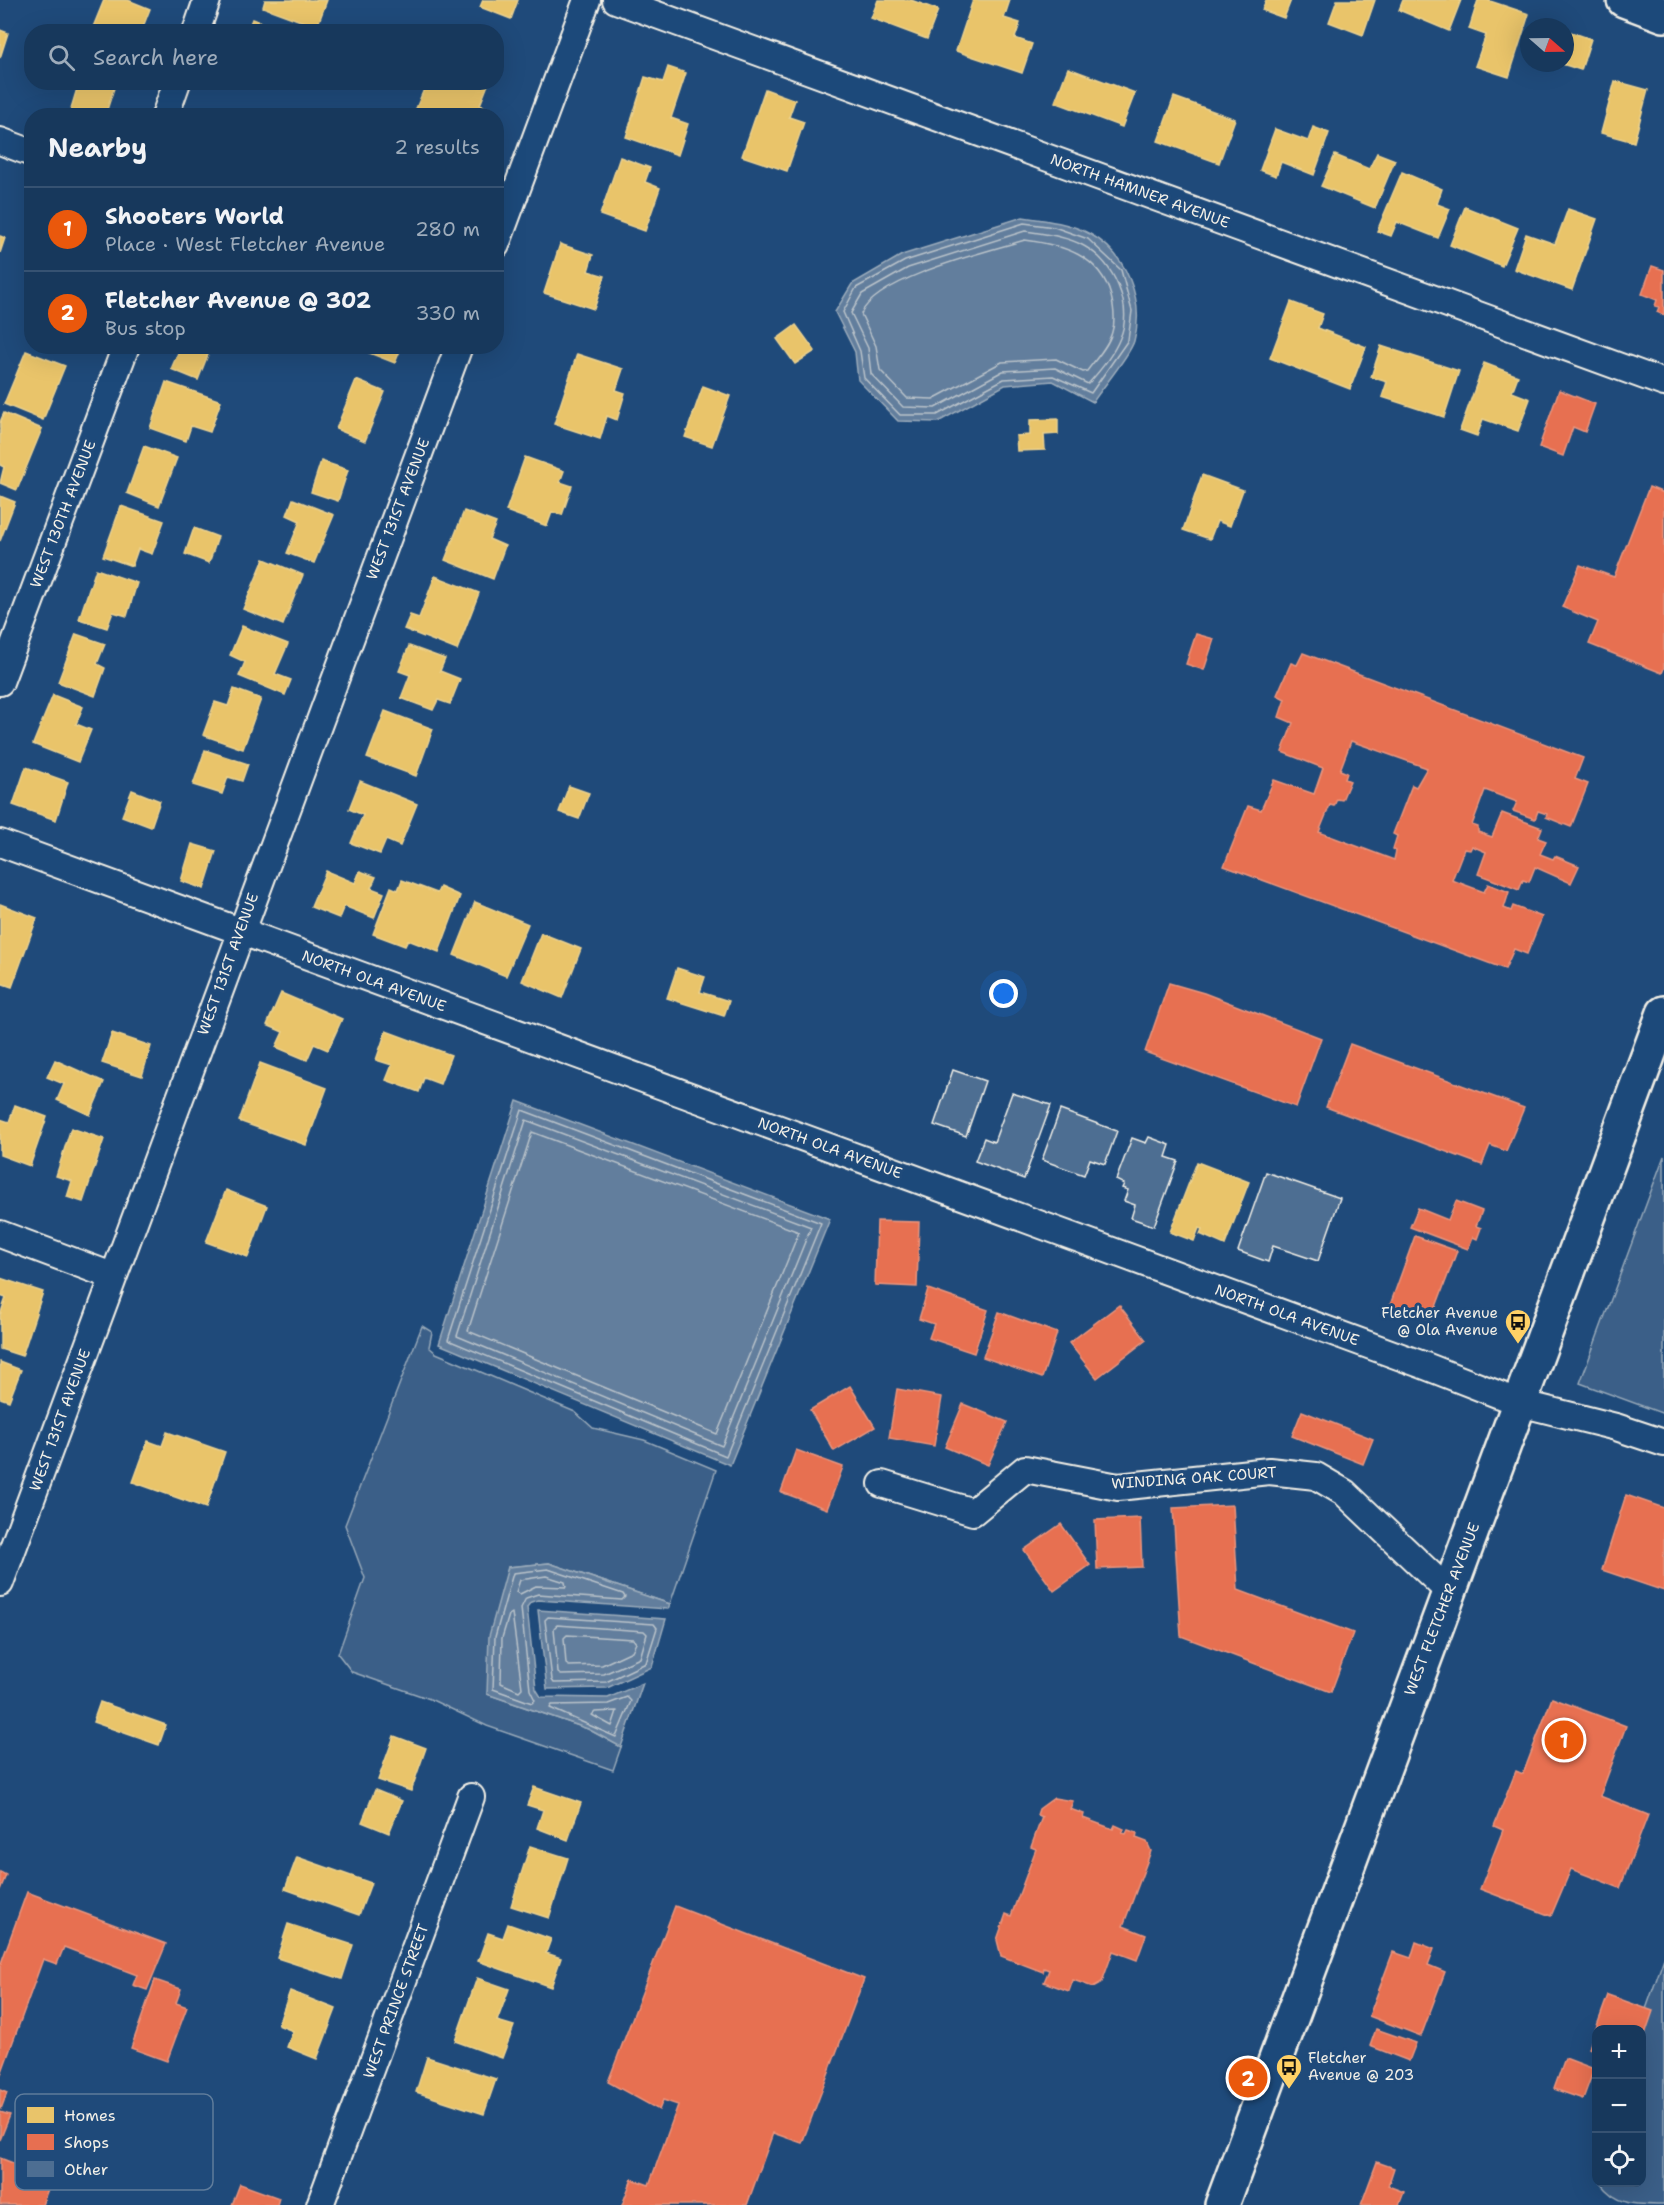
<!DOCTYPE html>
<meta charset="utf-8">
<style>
:root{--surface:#17385c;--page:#203f62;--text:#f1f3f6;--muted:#9eacbb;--line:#365272;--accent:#ea580c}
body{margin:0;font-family:"Shantell Sans",sans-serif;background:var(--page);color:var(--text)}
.controls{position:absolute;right:18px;bottom:18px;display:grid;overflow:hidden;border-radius:12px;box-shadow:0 6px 24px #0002}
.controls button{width:54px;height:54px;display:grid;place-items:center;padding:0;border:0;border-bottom:2px solid var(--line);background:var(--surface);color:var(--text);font:30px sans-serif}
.compass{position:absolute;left:1520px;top:18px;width:54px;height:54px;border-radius:50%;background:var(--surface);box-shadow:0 6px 24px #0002;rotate:110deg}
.you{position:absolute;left:1004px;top:994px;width:21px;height:21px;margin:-15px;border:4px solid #fff;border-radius:50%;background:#1a73e8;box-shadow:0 0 0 9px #1a73e833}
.badge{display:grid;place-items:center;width:39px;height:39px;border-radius:50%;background:var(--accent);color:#fff;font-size:20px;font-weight:700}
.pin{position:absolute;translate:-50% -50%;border:3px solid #fff;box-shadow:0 2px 6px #0006}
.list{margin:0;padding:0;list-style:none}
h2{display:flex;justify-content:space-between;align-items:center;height:78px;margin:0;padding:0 24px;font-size:26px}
h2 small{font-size:20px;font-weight:400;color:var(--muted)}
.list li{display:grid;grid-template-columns:39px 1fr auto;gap:18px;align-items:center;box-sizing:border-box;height:84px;padding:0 24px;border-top:2px solid var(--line)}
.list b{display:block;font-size:22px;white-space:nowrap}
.list p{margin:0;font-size:20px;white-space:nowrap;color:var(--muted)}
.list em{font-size:20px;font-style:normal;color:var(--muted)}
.icon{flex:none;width:33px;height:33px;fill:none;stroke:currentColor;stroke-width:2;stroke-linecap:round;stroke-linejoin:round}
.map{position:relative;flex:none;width:1664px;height:2205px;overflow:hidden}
.search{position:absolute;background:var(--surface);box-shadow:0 6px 24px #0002;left:24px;top:24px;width:480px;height:66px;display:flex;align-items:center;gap:15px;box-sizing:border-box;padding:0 21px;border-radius:24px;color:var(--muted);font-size:22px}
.panel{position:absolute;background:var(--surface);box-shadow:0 6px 24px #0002;left:24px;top:108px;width:480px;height:246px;border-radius:24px}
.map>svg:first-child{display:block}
</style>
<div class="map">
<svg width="1664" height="2205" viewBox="0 0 1664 2205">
<rect width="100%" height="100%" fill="#1f4a7a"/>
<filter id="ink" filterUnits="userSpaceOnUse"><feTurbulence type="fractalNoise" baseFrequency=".0167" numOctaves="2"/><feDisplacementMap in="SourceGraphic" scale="12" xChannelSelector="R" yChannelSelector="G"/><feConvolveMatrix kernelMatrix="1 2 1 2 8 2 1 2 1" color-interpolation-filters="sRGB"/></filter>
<g filter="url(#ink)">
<!-- green -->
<g fill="#3a5f88" stroke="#97a8b8" stroke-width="1.5">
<path d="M1664,1156V1414L1580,1383Z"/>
<path d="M422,1326L432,1332L429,1347L436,1353L575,1412L593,1428L644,1440L716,1470L670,1604L549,1563L508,1567L487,1694L588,1729L621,1747L613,1770L487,1726L430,1699L352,1672L338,1654L365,1578L345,1525Z"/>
<path d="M1664,1958V2205C1635,2205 1616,2205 1600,2183L1642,2182V2030L1639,2029Z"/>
</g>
<!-- water -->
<g fill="#627e9d" stroke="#9cacbb" stroke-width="1.5">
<path d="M1023,217C1045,220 1070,223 1090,234C1127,254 1145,301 1134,341C1130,355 1102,388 1093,402L1053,381L1005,385L938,422L898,421L858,380L855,352L835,312L852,284L902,255Z"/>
<path d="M517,1101L830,1219L730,1465L439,1344Z"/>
<path d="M549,1563L670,1604L668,1609L538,1600L531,1602L527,1607L536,1689L541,1697L608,1698L643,1683L621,1747L588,1729L487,1694L489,1636L508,1567Z"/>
<path d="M538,1610L666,1619L652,1667L607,1688L547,1689Z"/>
</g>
<!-- homes -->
<g fill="#e9c46a" stroke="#ecd290" stroke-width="1.5">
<path d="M104,0H128L150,9L141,32H91Z"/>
<path d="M265,0H327L317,27L263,7Z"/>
<path d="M483,0H518L511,19L480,7Z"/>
<path d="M878,0H911L938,10L927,39L871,18Z"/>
<path d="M973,0H1010L1004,18L1020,23L1015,38L1032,44L1022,73L956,51Z"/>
<path d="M1266,0H1291L1284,18L1262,10Z"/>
<path d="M1337,0H1375L1363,35L1329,22Z"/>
<path d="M1403,0H1461L1449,31L1399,10Z"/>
<path d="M1478,0H1487L1529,14L1509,77L1475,66L1486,35L1469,29Z"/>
<path d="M252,19L285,32H247Z"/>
<path d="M0,30L8,33L0,58Z"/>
<path d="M1565,30L1591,39L1581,70L1559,63H1565Z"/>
<path d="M668,67L686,73L671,118L688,124L678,155L626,137L645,77L663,82Z"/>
<path d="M1068,68L1135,93L1122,127L1055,102Z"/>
<path d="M1615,81L1648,90L1634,142L1601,133Z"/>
<path d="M79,82H116L105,116L69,115Z"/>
<path d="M427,82H489L480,105L490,109L487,116H425L415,111Z"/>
<path d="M765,89L795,100L789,117L804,122L787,171L742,156Z"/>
<path d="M1174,97L1235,119L1219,163L1158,141Z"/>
<path d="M1313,127L1329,133L1314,175L1281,162L1276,176L1260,170L1275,129L1308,141Z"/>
<path d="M1377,153L1395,160L1375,208L1321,186L1335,155L1369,169Z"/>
<path d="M620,157L650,168L645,182L660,188L645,231L600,215Z"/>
<path d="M1402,172L1442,189L1437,204L1450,209L1438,238L1397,222L1391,236L1377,231Z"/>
<path d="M1465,207L1518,228L1502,266L1450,245Z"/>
<path d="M1568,209L1597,219L1572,290L1514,269L1526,234L1555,244Z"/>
<path d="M0,236L5,238L0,253Z"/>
<path d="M560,244L593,255L588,271L605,276L594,309L544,293Z"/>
<path d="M1291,302L1323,314L1318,328L1366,347L1350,389L1270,358Z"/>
<path d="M796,325L815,351L795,364L777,339Z"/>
<path d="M181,346H227L224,353L211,347L198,380L171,369Z"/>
<path d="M369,346H402L395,363L367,352Z"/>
<path d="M1381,346L1459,371L1444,417L1382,397L1387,382L1371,377Z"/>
<path d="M26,351L65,366L43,420L4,404Z"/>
<path d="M577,354L623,369L616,390L625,393L617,420L607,416L600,439L554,424Z"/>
<path d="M1484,363L1518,376L1512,392L1530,399L1518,431L1483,419L1477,436L1460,430Z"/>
<path d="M356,380L385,392L365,441L336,429Z"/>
<path d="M166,382L221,401L210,432L191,426L186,441L150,428Z"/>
<path d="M703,386L730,396L712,446L685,437Z"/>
<path d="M4,413L42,429L17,490L0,483L4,467L0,465V422Z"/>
<path d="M1058,419V434L1044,435L1045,450L1017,451L1016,436L1030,435V420Z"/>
<path d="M144,446L177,458L159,506L127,493Z"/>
<path d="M525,457L564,471L560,482L572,486L562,515L552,512L547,526L506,511Z"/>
<path d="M321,461L348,470L338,501L311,492Z"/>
<path d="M1202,475L1243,490L1230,526L1217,521L1210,539L1183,530Z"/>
<path d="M0,496L15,502L0,541Z"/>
<path d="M293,499L334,515L314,563L287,553L300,521L287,515Z"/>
<path d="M121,506L164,521L152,554L138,549L132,566L103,556Z"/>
<path d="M464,511L496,523L489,539L505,546L493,579L445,560Z"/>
<path d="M194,528L218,537L209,563L185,554Z"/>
<path d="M264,559L303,575L283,625L243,609Z"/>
<path d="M96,569L137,583L127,616L113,612L107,628L79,619Z"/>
<path d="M435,576L479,593L457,650L404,629L410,615L419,618Z"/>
<path d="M242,626L288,644L275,674L291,680L285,695L239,676L245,662L230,655Z"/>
<path d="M76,634L105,644L97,664L105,668L95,696L58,682Z"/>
<path d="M409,646L445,659L440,671L460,679L450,704L438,700L433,710L401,698L410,675L399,671Z"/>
<path d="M234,689L261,699L243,749L203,735L215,702L228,706Z"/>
<path d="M53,695L83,707L76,724L91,730L78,762L33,744Z"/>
<path d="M385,711L433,729L416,776L367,758Z"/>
<path d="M205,750L248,764L242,781L228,777L222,794L193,785Z"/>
<path d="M26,767L68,782L56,820L13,805Z"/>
<path d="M360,781L417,804L400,846L386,840L380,854L351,843L363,815L349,809Z"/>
<path d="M569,786L589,793L579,819L559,812Z"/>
<path d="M132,790L160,801L151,827L122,816Z"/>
<path d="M192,844L216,851L204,889L181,881Z"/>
<path d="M326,871L355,883L360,871L376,877L371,888L384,893L374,918L344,906L339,918L311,907Z"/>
<path d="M402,880L437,893L440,887L460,896L439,952L408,940L405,946L373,934L391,887L398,890Z"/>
<path d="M475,902L528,924L506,976L454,955Z"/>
<path d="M0,904L37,918L12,987L0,983Z"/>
<path d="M541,933L581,949L562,998L522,981Z"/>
<path d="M677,968L705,977L700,992L729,1001L724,1016L667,998Z"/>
<path d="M281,993L342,1019L328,1050L314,1044L307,1060L276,1047L283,1032L267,1025Z"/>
<path d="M386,1031L451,1055L440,1084L424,1078L419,1092L386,1080L392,1065L376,1060Z"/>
<path d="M112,1033L151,1046L142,1076L102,1063Z"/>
<path d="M55,1060L104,1082L90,1115L57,1100L64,1084L47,1077Z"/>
<path d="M260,1063L327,1088L306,1145L239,1121Z"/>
<path d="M15,1105L47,1117L30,1166L0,1155V1119L9,1122Z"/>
<path d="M71,1128L104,1139L83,1202L67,1197L72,1181L56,1176Z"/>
<path d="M1197,1162L1249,1182L1225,1245L1200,1234L1202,1229L1199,1228L1194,1241L1170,1232Z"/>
<path d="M226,1190L267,1206L248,1257L206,1242Z"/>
<path d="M0,1278L43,1292L22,1356L0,1349V1315L6,1298L0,1296Z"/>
<path d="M0,1362L21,1370L9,1401L0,1398Z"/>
<path d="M167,1432L225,1452L206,1508L133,1482L148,1441L162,1446Z"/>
<path d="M100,1702L166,1725L159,1745L93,1722Z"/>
<path d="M394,1736L426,1748L411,1791L378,1780Z"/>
<path d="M534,1787L581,1803L568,1840L537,1828L543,1810L527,1805Z"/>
<path d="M375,1790L402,1801L389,1833L362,1822Z"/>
<path d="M530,1846L568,1858L549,1918L511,1906Z"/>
<path d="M297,1857L371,1883L359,1915L285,1889Z"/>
<path d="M288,1924L353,1945L342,1979L277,1958Z"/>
<path d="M508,1924L551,1939L546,1953L561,1958L551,1987L478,1961L488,1933L503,1938Z"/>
<path d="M477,1978L509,1989L497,2021L514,2026L502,2058L455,2041Z"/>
<path d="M290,1991L336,2009L317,2059L287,2047L293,2031L278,2025Z"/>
<path d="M427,2057L496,2079L484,2114L416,2092Z"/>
</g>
<!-- shops -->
<g fill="#e76f51" stroke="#eb967e" stroke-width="1.5" fill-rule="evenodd">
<path d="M1652,266L1664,270V315L1657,312L1659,307L1655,306L1657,300L1642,294Z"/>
<path d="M1559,390L1595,404L1585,432L1573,427L1563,456L1539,447Z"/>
<path d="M1649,487L1664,493V668L1662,673L1589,644L1598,622L1562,607L1580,565L1614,577Z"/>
<path d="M1196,634L1214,639L1204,670L1186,664Z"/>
<path d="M1303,653L1583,758L1575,779L1588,784L1571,827L1546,817L1547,814L1538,811L1535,819L1513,811L1517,802L1485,790L1472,825L1478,827V832L1492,837L1502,813L1542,828L1538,838L1546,841L1540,854L1553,859L1555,856L1579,866L1571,883L1535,867L1529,882L1523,880L1519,890L1478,874L1486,852L1472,846L1470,850L1464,849L1452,880L1484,892L1488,884L1509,892L1504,908L1511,911L1513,906L1542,917L1527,954L1514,949L1505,969L1224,866L1248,806L1261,810L1274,780L1314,794L1323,768L1282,752L1293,723L1279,717L1285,699L1277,695L1291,663L1297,665ZM1351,741L1427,768L1416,787L1412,785L1393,834L1397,836L1393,849L1396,851L1394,860L1319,832L1330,805L1334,806L1337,799L1342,800L1350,781L1345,779L1347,773L1340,770Z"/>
<path d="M1169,983L1204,993L1321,1038L1296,1107L1145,1052Z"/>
<path d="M1350,1044L1524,1108L1506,1151L1490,1145L1482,1165L1326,1107Z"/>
<path d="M1456,1201L1482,1211L1476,1226L1481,1228L1477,1239L1473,1237L1468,1249L1410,1227L1418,1208L1448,1220Z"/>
<path d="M877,1221L919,1222L917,1287L875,1285Z"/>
<path d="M1415,1236L1457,1251L1431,1320L1390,1305Z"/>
<path d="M928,1289L988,1310L974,1353L929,1338L934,1324L919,1319Z"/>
<path d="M1119,1305L1146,1340L1097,1378L1069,1343Z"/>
<path d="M999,1312L1057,1333L1042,1378L983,1357Z"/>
<path d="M850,1386L875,1427L834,1451L810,1410Z"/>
<path d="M897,1389L942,1397L934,1446L889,1438Z"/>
<path d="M963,1404L1007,1422L988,1465L945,1447Z"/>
<path d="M1302,1411L1373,1439L1363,1464L1292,1436Z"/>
<path d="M796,1450L843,1467L827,1509L781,1492Z"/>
<path d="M1626,1495L1664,1508V1591L1602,1570Z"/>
<path d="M1233,1505L1238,1590L1353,1633L1331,1692L1181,1636L1173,1508Z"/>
<path d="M1140,1518L1142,1567L1097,1569L1095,1520Z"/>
<path d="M1061,1524L1090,1565L1054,1591L1024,1550Z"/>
<path d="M1552,1698L1626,1726L1600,1796L1648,1815L1620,1888L1571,1869L1551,1916L1480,1889L1503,1830L1494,1826L1516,1771L1523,1774Z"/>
<path d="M1054,1798L1073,1801L1070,1809L1084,1814L1083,1818L1113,1829L1115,1825L1124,1829L1122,1833L1126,1834L1128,1830L1137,1833L1136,1838L1147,1842L1151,1851L1123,1926L1146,1935L1137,1960L1113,1951L1102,1982L1093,1987L1073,1980L1069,1991L1044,1982L1049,1970L1044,1968L1043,1972L1001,1956L997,1940L1006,1914L1011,1916L1036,1849L1031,1847L1042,1817L1037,1815L1039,1809Z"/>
<path d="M0,1872L6,1875L0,1890Z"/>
<path d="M27,1892L166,1944L147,1990L133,1985L137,1975L64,1947L57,1964L43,1959L0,2077V1966Z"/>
<path d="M675,1906L864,1979L802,2143L773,2133L747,2205H622L632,2179L649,2185L678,2105L663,2100L659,2110L608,2082Z"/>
<path d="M1416,1942L1434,1949L1428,1965L1445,1972L1421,2036L1369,2016L1393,1952L1411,1958Z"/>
<path d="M155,1980L181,1989L176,2003L187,2007L167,2061L131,2048Z"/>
<path d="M1608,1995L1653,2011L1642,2043V2030H1596V2051L1589,2048Z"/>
<path d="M1376,2029L1416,2043L1409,2061L1370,2046Z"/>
<path d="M1565,2058L1594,2069L1583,2099L1554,2089Z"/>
<path d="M0,2090L7,2093L1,2109L0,2108Z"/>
<path d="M0,2112L10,2115L0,2140Z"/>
<path d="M0,2158L52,2178L42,2205H0Z"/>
<path d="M1377,2162L1394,2168L1388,2186L1404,2192L1399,2205H1361Z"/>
<path d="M240,2184L279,2198L277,2205H232Z"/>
</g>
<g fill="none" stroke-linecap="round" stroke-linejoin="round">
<!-- shore -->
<g stroke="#bac3ca" stroke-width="1.5">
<path d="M1024,223L1054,227L1088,239L1121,270L1132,311L1128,340L1091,393L1053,376L1004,379L937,415H900L864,378L860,351L843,312L856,288L905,261Z"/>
<path d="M1025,231C1044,234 1067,236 1084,246C1113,262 1134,305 1120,338C1114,353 1099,372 1088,384L1055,368L1003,371L935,408L903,407L871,374L868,348L851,313L862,294L908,268Z"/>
<path d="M1025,240C1063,245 1100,255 1111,296C1114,308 1116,320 1112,332C1109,345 1095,360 1087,371L1083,372L1056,359L1002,362L933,399L907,398L880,370L876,346L861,314C876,278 988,251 1025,240Z"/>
<path d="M522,1110L821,1223L726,1456L448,1340Z"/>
<path d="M526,1120L811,1227L722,1446L457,1336Z"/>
<path d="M532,1132L799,1232L717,1434L468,1331Z"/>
<path d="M548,1569L623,1594L625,1597L622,1600L538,1594L526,1598L521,1608L530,1690L535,1700L532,1703L493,1689L495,1637L513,1573Z"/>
<path d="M546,1576L565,1582L566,1587L536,1586L520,1594L516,1592L520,1580Z"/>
<path d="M512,1613L522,1688L519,1691L501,1683L502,1638L509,1615Z"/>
<path d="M548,1617L654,1624L657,1628L646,1663L606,1682L554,1683L552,1680L545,1620Z"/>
<path d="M557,1625L644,1631L647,1634L640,1658L604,1674L561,1675L558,1673L554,1628Z"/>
<path d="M567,1635L633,1639L636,1643L632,1651L602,1665L569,1666L566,1664L564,1638Z"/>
<path d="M627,1697L631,1701L616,1737L550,1708L552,1705L608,1704Z"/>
<path d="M617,1711L612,1726L592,1715L595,1712Z"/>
</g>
</g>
<!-- building -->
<g fill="#4d6e92" stroke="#f4f1e8" stroke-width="1.5">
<path d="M953,1070L985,1081L966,1136L934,1125Z"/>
<path d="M1012,1093L1051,1105L1024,1179L975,1161L984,1138L994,1142Z"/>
<path d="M1060,1110L1117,1131L1105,1164L1090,1159L1084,1175L1042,1160Z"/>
<path d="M1149,1137L1170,1145L1166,1157L1178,1161L1154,1226L1131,1218L1135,1205L1124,1201L1128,1190L1122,1188L1124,1184L1116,1180L1132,1138L1146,1143Z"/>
<path d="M1266,1172L1340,1198L1318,1261L1273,1246L1268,1262L1238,1251Z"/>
</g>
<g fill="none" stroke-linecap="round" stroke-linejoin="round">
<!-- street casing -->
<g stroke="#f4f1e8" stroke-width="30">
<g id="street">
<path d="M616,0L1664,383"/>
<path d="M196,32L207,0"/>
<path d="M165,116L177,82"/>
<path d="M0,141L32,153"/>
<path d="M496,245L587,0"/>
<path d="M0,682L126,346"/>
<path d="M0,843L1423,1365L1520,1403L1616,1427L1664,1443"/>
<path d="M0,1234L112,1276"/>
<path d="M882,1484L973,1512L1025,1469L1118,1487L1269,1471L1316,1476L1345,1493L1448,1591"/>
<path d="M0,1583L459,346"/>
<path d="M320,2205L471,1797"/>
</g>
</g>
<!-- secondary casing -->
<g stroke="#f4f1e8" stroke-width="38">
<g id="secondary">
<path d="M1624,0L1664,15"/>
<path d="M1222,2205L1664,1013"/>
</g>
</g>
<!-- street -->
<use href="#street" stroke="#1f4a7a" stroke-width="26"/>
<!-- secondary -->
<use href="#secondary" stroke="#1f4a7a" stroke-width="33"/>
</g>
</g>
<!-- icons -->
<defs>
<g id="bus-pin" transform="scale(1.35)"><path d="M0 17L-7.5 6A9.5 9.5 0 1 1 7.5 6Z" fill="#ffd166" stroke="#1f4a7a"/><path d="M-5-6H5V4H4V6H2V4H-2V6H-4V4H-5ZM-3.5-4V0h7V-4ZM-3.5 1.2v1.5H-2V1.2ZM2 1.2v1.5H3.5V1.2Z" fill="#111"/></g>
</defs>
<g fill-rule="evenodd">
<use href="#bus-pin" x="1518" y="1322"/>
<use href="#bus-pin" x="1289" y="2067"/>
</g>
<g text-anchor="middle" stroke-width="6" stroke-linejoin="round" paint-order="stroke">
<!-- street labels -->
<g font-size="15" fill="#f4f1e8" stroke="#1f4a7a">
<text transform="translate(1140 191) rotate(20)" y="5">NORTH HAMNER AVENUE</text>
<text transform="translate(398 509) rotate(-69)" y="5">WEST 131ST AVENUE</text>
<text transform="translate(63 514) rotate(-69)" y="5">WEST 130TH AVENUE</text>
<text transform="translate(228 964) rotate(-70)" y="5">WEST 131ST AVENUE</text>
<text transform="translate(374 981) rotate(20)" y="5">NORTH OLA AVENUE</text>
<text transform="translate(830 1148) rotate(20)" y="5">NORTH OLA AVENUE</text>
<text transform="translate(1287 1315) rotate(20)" y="5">NORTH OLA AVENUE</text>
<text transform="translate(60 1420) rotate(-70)" y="5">WEST 131ST AVENUE</text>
<text transform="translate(1194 1478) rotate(-4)" y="5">WINDING OAK COURT</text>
<text transform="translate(1442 1609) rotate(-69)" y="5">WEST FLETCHER AVENUE</text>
<text transform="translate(396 2001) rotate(-70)" y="5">WEST PRINCE STREET</text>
</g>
<!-- poi labels -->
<g font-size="15" fill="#f4f1e8" stroke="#1f4a7a" text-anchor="end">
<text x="1498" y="1318">Fletcher Avenue<tspan x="1498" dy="17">@ Ola Avenue</tspan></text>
<text x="1308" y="2063" text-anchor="start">Fletcher<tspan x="1308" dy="17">Avenue @ 203</tspan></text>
</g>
</g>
<!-- legend -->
<rect x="15" y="2094" width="198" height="96" rx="9" fill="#1f4a7a" stroke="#5f7c9b" stroke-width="1.5"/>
<rect x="27" y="2107" width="27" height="16" fill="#e9c46a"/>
<rect x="27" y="2134" width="27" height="16" fill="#e76f51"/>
<rect x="27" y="2161" width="27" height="16" fill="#4d6e92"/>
<g font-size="16" fill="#f4f1e8">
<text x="64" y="2121">Homes</text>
<text x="64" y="2148">Shops</text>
<text x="64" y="2175">Other</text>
</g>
</svg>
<div class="controls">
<button>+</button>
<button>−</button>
<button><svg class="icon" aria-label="locate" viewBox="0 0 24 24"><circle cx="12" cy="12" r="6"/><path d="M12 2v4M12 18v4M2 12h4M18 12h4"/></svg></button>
</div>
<svg class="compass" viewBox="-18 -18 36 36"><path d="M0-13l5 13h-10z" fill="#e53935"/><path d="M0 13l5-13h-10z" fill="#9eacbb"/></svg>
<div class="you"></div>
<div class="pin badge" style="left:1564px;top:1740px">1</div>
<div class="pin badge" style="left:1248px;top:2078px">2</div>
<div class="search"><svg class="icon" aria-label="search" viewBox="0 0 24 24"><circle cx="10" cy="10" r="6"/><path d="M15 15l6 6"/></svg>Search here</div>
<section class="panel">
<h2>Nearby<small>2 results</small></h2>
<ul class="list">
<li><span class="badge">1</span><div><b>Shooters World</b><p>Place · West Fletcher Avenue</p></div><em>280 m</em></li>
<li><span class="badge">2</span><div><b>Fletcher Avenue @ 302</b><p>Bus stop</p></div><em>330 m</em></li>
</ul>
</section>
</div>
